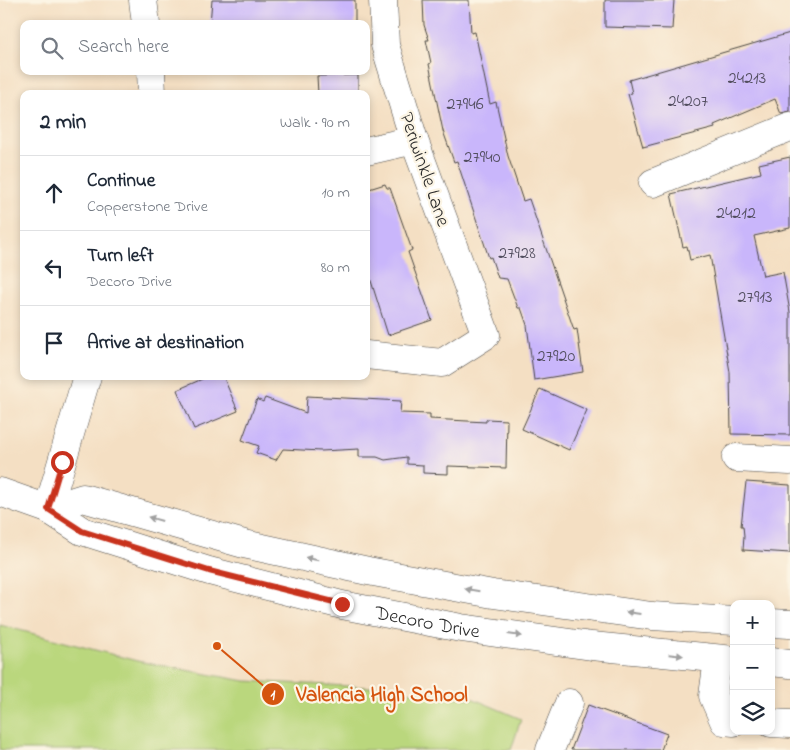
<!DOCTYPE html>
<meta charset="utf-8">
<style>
:root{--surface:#fff;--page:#f6f6f7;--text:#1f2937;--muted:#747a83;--line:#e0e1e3}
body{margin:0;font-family:"Indie Flower",sans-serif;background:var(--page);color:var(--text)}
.controls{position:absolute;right:15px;bottom:15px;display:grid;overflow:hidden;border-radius:10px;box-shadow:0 2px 8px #0003}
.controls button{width:45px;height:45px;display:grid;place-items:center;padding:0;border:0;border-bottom:1px solid var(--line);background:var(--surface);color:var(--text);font:25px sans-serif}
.stop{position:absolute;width:15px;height:15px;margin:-11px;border:4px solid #c8321e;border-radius:50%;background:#fff}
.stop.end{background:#c8321e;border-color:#fff;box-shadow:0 1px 5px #0008}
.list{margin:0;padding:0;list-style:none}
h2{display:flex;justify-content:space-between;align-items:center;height:65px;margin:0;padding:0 20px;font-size:21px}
h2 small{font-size:16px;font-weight:400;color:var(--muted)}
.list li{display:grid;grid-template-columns:32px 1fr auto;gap:15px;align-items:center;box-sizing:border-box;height:75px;padding:0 20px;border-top:1px solid var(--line)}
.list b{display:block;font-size:19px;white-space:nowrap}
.list p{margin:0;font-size:16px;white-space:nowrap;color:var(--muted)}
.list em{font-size:16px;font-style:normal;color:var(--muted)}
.icon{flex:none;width:28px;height:28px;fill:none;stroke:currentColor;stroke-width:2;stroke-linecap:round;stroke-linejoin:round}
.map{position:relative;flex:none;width:790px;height:750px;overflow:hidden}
.search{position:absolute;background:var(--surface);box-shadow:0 2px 8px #0003;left:20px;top:20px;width:350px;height:55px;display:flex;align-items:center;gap:12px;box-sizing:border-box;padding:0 18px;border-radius:10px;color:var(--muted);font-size:19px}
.panel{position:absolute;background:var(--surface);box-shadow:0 2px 8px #0003;left:20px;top:90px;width:350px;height:290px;border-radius:10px}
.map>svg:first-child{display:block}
</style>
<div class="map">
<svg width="790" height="750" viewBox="0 0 790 750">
<rect width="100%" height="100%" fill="#fcf5e5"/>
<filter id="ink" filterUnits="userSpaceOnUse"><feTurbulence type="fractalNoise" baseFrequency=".02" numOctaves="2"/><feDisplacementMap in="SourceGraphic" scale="10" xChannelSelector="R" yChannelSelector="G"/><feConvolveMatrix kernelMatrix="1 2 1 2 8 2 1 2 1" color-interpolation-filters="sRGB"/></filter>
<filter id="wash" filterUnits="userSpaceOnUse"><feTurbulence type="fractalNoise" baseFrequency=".0096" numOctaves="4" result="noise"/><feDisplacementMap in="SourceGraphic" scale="20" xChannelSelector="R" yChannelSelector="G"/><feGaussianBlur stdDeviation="1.12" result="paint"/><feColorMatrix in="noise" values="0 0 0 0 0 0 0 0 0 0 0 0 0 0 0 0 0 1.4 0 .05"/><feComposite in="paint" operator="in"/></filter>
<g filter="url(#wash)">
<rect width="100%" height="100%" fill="#f4dfc3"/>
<!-- green -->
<path fill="#bad77d" stroke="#728154" d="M0,625L137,661L245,681L368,687L474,699L521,719L511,750H0Z"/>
<g id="blocks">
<!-- building -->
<g fill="#c9b6fb">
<path d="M212,0H355V24H210Z"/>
<path d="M423,0H469L471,33L475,32L490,104L496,102L508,156L523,201L529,199L574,330L577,329L583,372L534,380L527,325L521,308H518L507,279L498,278L491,257L489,258L457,161L454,162L443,131L429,64L431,63L426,40H429L424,25Z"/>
<path d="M605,0H674L672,29L605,27Z"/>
<path d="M790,33V112L781,114L775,99L714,125L715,128L643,147L628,94L632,93L629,80Z"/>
<path d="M358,75V94H318L317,76Z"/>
<path d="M790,157V228L754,236L763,276L783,272L790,312V435L731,434L730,372L710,255L690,260L687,246L683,247L671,194L761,173L759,164Z"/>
<path d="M385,184L387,188H390L412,250L408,252L432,320L388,335L366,265V190Z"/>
<path d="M209,376H223L238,411L194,429L177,390Z"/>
<path d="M540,389L587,410L569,450L522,429Z"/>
<path d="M307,396L401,401L400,413L430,414V419L486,422V419L507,420L506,468L448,466V474L423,473V465L407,464V457L385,460L377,457H359V449L321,451L283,449L276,460L256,453L259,446L242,440L257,399L263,402L265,398L306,413Z"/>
<path d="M746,482L790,485V553L743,550L744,536L743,526H741Z"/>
<path d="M588,705L667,734L661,750H571Z"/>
</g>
</g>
</g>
<g filter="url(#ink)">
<use href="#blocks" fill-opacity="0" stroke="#494642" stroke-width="1"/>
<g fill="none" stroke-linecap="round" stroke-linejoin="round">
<!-- minor casing -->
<g stroke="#494642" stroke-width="29">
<g id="minor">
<path d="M143,0L146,24"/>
<path d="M151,71L152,94"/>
<path d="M366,151L414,140"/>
<path d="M653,183L790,127"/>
<path d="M366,355L442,363L486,335L414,140L385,45L383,0"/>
<path d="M736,458L790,461"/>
<path d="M48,509L87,376"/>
<path d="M718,659L713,696L724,721L734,722"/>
<path d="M771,723L790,724"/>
<path d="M550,750L569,703"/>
</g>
</g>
<!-- major casing -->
<g stroke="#494642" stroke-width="29">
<g id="major">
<path id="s1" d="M0,492L48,509L82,531L209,571L342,605L461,628L592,646L734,660"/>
<path d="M48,509L83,498L244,544L368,571L493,594L652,616L734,621"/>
<path d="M771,623L790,624"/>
<path d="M771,662L790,664"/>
</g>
</g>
<!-- minor -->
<use href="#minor" stroke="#fff" stroke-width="28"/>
<!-- major -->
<use href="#major" stroke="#fff" stroke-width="28"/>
</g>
<!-- one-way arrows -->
<defs><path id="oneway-solid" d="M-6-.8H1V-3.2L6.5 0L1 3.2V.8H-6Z" transform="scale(1.25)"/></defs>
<g fill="#a0a0a0">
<use href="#oneway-solid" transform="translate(155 519) rotate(-164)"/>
<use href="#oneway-solid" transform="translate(312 559) rotate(-168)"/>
<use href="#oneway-solid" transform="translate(472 590) rotate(-170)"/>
<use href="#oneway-solid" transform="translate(633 613) rotate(-172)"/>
<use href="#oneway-solid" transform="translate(515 635) rotate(8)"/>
<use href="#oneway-solid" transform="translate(676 655) rotate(6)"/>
</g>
</g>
<g fill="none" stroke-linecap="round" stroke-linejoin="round" filter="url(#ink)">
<!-- route -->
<path stroke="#c8321e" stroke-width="6" d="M62,462L48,509L82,531L209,571L342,604"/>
</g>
<g text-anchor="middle" stroke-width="4.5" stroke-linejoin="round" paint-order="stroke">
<!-- number labels -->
<g font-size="18" fill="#524e5f">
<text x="747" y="83">24213</text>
<text x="688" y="106">24207</text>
<text x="465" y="109">27946</text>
<text x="482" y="162">27940</text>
<text x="736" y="218">24212</text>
<text x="517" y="258">27928</text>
<text x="755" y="302">27913</text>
<text x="556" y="361">27920</text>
</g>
<!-- street labels -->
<g font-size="20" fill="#2b2b2b" stroke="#fcf5e5">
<text transform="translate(426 169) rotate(71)" y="7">Periwinkle Lane</text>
<text dy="7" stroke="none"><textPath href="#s1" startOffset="449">Decoro Drive</textPath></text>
</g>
</g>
<!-- callouts -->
<path fill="none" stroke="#d5540f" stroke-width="2" d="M217 646L273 694"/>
<g fill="#d5540f" stroke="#fcf5e5" stroke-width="2">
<circle cx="217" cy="646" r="5"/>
<circle cx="273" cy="694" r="12"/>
</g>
<g font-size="15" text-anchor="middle" font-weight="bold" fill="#fff">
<text x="273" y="699">1</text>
</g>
<g font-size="21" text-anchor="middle" font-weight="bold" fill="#d5540f" stroke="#fcf5e5" stroke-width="4.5" stroke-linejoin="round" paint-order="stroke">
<text x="382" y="701">Valencia High School</text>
</g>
</svg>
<div class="controls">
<button>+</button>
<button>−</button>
<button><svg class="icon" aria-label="layers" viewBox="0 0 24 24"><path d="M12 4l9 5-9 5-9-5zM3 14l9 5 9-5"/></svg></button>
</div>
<div class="stop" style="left:62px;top:462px"></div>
<div class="stop end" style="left:342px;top:604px"></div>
<div class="search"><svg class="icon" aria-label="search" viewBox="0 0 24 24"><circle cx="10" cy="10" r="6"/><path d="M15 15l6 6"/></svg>Search here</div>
<section class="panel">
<h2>2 min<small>Walk · 90 m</small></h2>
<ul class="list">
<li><svg class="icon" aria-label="ahead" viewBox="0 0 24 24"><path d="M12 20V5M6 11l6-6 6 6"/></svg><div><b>Continue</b><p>Copperstone Drive</p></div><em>10 m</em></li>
<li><svg class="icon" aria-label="left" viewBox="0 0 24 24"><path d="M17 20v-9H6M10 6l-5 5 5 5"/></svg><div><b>Turn left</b><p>Decoro Drive</p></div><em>80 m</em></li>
<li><svg class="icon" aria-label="arrive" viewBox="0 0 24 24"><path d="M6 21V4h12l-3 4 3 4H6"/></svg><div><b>Arrive at destination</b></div></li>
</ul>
</section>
</div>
